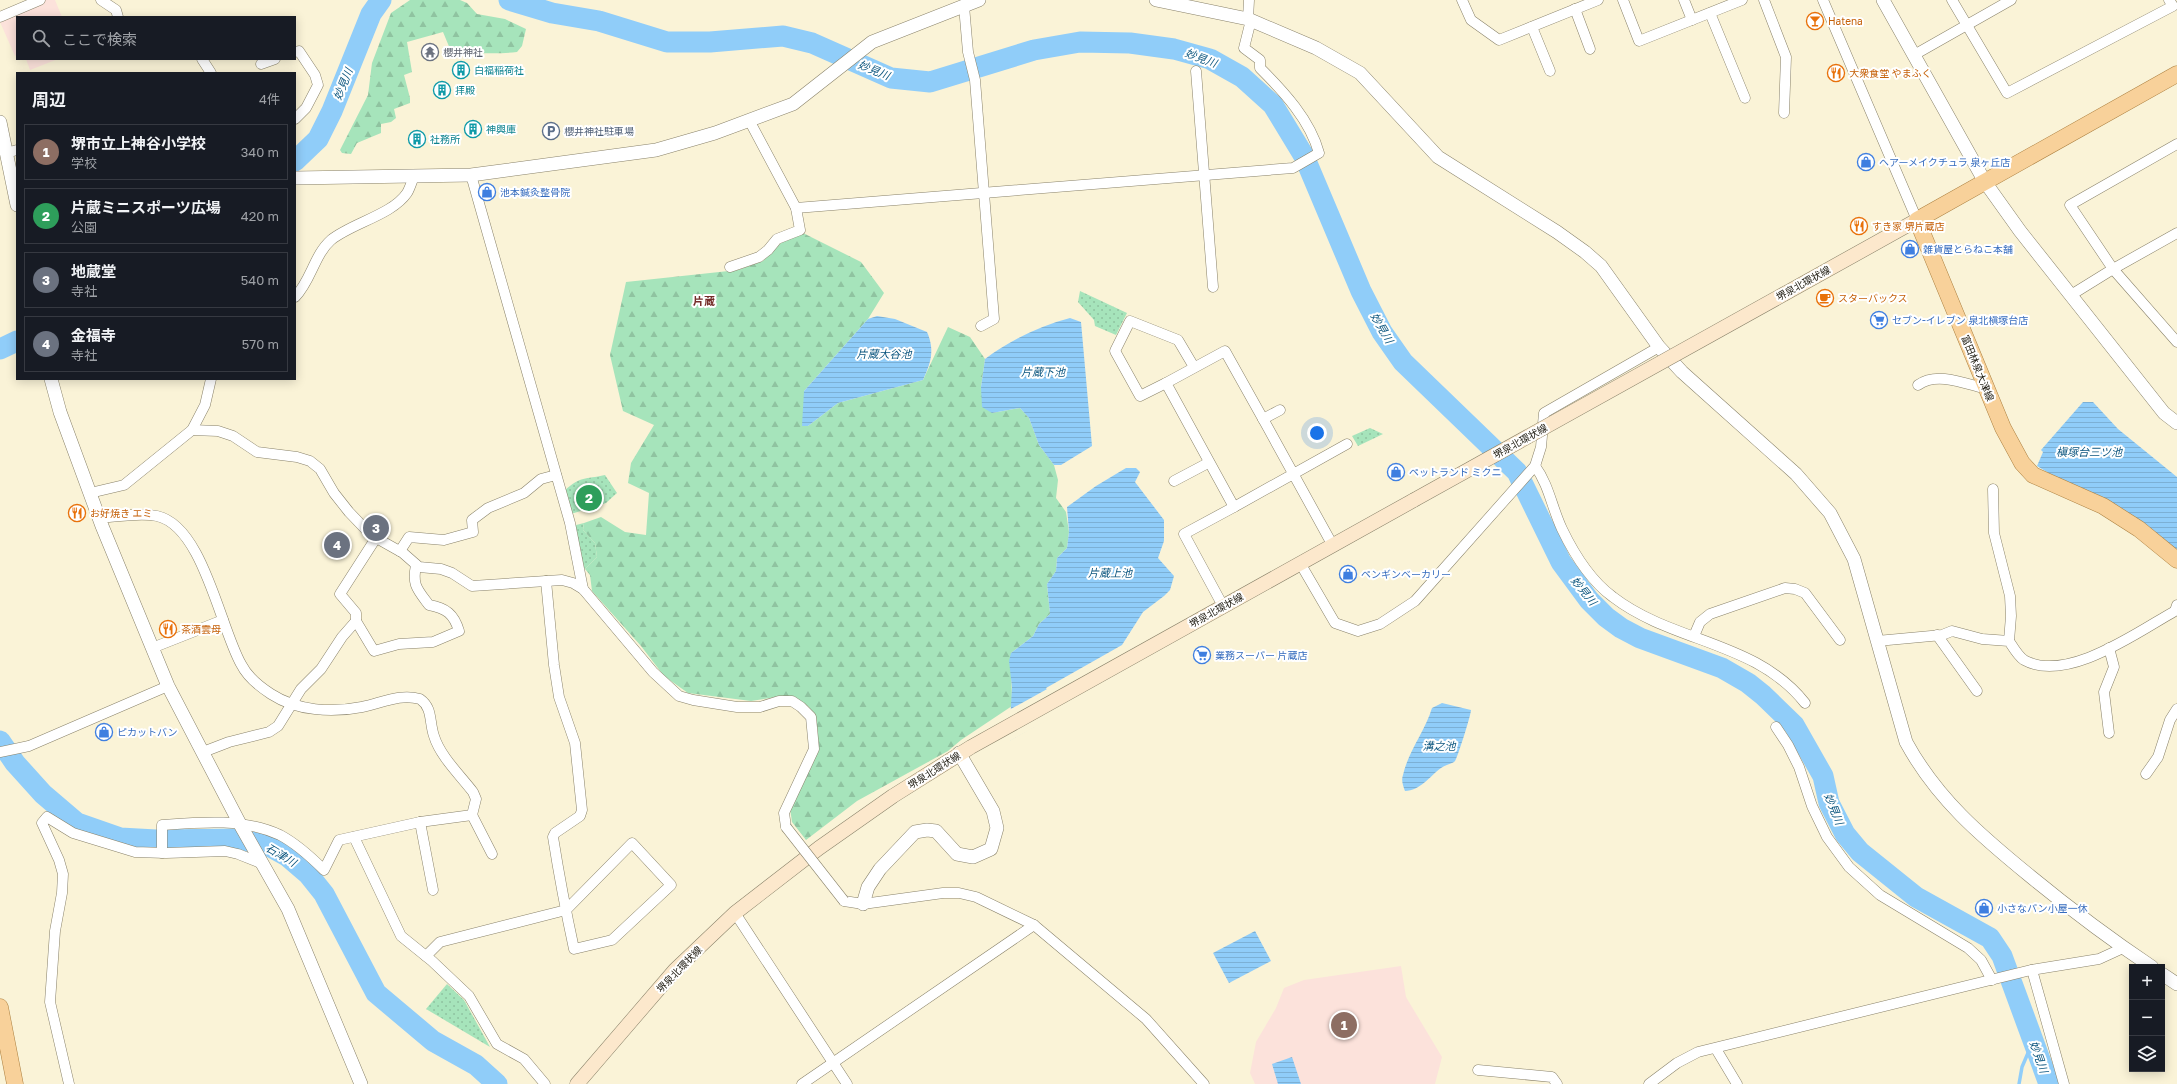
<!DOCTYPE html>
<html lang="ja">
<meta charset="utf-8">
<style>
:root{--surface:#171b24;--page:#20242c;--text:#f1f3f6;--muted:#9ea1a6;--line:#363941;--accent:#0b8043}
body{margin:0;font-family:"Golos Text","Noto Sans JP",sans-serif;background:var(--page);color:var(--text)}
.controls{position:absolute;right:12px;bottom:12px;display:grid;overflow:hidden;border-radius:0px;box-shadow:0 2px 10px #0003}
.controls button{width:36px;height:36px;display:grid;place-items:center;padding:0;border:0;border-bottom:1px solid var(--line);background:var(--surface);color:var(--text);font:20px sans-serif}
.you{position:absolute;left:1317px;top:433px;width:14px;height:14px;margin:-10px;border:3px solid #fff;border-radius:50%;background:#1a73e8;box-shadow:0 0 0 6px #1a73e833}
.badge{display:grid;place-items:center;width:26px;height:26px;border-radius:50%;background:var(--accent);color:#fff;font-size:13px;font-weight:700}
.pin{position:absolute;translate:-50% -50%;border:2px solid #fff;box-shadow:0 1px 4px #0006}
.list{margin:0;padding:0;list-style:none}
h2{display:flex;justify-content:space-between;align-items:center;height:52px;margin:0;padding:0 16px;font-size:17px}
h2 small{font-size:13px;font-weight:400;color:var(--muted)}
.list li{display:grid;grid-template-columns:26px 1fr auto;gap:12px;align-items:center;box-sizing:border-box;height:56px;margin:0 8px 8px;padding:0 8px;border:1px solid var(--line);border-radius:0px}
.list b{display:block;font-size:15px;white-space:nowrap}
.list p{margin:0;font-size:13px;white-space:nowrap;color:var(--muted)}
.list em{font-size:13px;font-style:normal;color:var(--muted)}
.icon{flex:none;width:22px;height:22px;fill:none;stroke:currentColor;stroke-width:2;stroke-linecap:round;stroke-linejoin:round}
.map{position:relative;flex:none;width:2177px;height:1084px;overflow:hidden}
.search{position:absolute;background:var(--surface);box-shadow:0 2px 10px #0003;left:16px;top:16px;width:280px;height:44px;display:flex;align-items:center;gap:10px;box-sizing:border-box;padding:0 14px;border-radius:0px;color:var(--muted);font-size:15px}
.panel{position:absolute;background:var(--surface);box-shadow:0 2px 10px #0003;left:16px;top:72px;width:280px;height:308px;border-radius:0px}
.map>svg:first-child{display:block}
</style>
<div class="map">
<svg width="2177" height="1084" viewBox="0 0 2177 1084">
<defs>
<pattern id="grass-dots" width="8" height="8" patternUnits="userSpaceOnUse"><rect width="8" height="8" fill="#a6e4bb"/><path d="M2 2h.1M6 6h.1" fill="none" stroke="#8fc3a0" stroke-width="1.8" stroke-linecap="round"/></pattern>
<pattern id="forest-firs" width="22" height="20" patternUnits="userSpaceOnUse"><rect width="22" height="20" fill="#a6e4bb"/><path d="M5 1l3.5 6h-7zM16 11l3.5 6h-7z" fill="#8fc3a0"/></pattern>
<pattern id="water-rules" width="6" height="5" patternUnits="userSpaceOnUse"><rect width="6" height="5" fill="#90cdf9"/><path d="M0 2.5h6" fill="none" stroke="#7cb0d5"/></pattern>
</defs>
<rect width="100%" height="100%" fill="#faf3d7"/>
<!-- education -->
<g fill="#fce2db">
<path d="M45,0H55L62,17H17V55L15,56L0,22Z"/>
<path d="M26,59H58L30,70Z"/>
<path d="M1401,966L1406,997L1442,1057L1435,1084H1255L1250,1073L1256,1042L1276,1008L1284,988L1304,980Z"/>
</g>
<!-- grass -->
<g fill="url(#grass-dots)">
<path d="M1080,291L1127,313L1116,335L1095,326L1094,320L1078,302Z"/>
<path d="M1370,428L1383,434L1358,446L1352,436Z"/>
<path d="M605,475L617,493L606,503L571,514L564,491C582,475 584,480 605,475Z"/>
<path d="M584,523L583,530L595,543L597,557L585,569L582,565L574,528L576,525Z"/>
<path d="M447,984L464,1000L490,1047L426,1009Z"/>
</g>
<!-- forest -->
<g fill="url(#forest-firs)">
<path d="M410,0H460L467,3L477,14L505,19L526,29L522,46L517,52C494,55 476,51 453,56L443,32L407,42L412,72L404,75L410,98V103L394,109L396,118L391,122L381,124V133L357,143L351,154L342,153L340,150L368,95L372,63L391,13Z"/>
<path d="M803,233L861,262L884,293L868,319L804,391L808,426L838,403L923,380L948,327L970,337L985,359L981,387L992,413L1020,408L1029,418L1039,445L1054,465L1058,480L1056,498L1066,512L1069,532L1067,548L1057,558L1056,571L1047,584L1050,614L1039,624L1033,636L1011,653L1012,706L961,740L948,751L857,801L806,840L792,822L790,808L818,752L817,725L809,707L795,697H776L751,701L688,693L664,676L641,646L592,591L590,575L585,569L597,557L595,543L583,530L584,523L601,517L625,532L646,535L649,493L628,483L631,463L654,425L623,411L610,355L626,282L738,270L763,261L783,241Z"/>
</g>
<!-- water -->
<g fill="url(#water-rules)">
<path d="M877,316L895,319L927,332C935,350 931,363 923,380L838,403L808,426H802L804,391L868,319Z"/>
<path d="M1070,318L1081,322L1092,446L1061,465H1054L1039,445L1029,418L1020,408L992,413L982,407L981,387L985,359C1010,340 1040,326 1070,318Z"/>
<path d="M2083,402H2093L2118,429L2177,477V550L2037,466L2043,452L2041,450Z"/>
<path d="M1126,468H1136L1140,472L1135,482L1164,520V541L1158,558L1174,576L1170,590L1164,596L1143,612L1122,645L1046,688L1060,712L1009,741L1012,687L1009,661L1011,653L1033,636L1039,624L1050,614L1047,584L1056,571L1057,558L1067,548L1069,532L1067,507L1096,486Z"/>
<path d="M1442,703L1471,710C1471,715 1457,759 1455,761C1452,764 1445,765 1441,768C1430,776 1420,791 1405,791C1403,786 1401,780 1403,775C1408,752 1425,731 1432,708Z"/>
<path d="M1255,931L1271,961L1229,983L1213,953Z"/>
<path d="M1292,1057L1301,1084H1278L1272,1064Z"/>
</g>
<!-- pier -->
<path fill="#faf3d7" d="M1049,688L1062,712L1008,742L1009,710Z"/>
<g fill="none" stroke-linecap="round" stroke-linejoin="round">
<!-- stream -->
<path stroke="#90cdf9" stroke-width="3.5" d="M2019,1084L2022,1067L2034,1039"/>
<!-- river -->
<g stroke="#90cdf9" stroke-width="21">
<path d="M509,0L552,13L599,21L667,42H710L783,36L812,43L891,78L930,82L1034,50L1080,42L1130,43L1174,49L1210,59L1242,77L1273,105L1304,156L1361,291L1382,332L1403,362L1517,472L1561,562L1589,600L1606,617L1621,628L1640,638L1722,668L1748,683L1763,695L1794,725L1823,776L1829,803L1845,834L1860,852L1916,897L1990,938L2002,956L2049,1084"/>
<path d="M295,161L318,139L332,111L371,14L381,0"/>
<path d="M0,349L17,341"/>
<path d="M0,741L15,763L43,794L77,823L120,838L156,840L239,839L269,846L287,856L308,874L324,894L376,993L433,1041L476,1065L497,1084"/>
</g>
<!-- minor casing -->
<g stroke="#89826a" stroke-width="11">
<g id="minor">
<path d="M101,0L116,10L118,17"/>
<path d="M1462,0L1471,20L1499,40L1598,0"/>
<path d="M1623,0L1639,41L1742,0"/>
<path d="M1684,0L1692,20"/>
<path d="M1764,0L1786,57L1784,113"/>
<path d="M1823,0L1917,220"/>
<path d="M1952,0L2007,93L2173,6L2169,0"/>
<path d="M964,6L968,52L975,80L994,319L981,326"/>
<path d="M1575,9L1590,49"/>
<path d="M1710,13L1745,98"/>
<path d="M0,17L40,0"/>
<path d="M1248,19L1249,0"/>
<path d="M1532,27L1550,71"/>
<path d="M295,52L299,51L315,75L318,85L306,108L295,119"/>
<path d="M1914,55L2011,0"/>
<path d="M202,59L211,73"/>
<path d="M261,64L275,59"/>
<path d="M1196,71L1213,287"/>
<path d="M2177,144L2070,205L2113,269L2177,342"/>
<path d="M6,153L17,150"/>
<path d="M471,175L570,523L583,589"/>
<path d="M796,208L1293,168L1319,153C1310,120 1284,92 1260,68V60L1244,48L1251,20"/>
<path d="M730,267L759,257L768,250L777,239L800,230L796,208L749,120"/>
<path d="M2071,295L2113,269L2177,233"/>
<path d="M295,297C311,281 314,255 331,240C352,223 392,215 407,193C410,188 412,181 414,176"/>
<path d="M1166,383L1140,396L1115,351L1130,321L1178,340L1194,367"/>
<path d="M1918,385C1937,371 1966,384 1987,389"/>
<path d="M1263,419L1280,410"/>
<path d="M192,430L218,431L233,436L257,452L297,457L310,461L320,469L334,493L349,512L371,535L403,553L419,567L441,569L452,573L472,586L562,580L573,583L583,589L653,672L679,696L693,700L737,707H760L779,701H792L801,707L811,717L814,749L784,813L786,827"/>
<path d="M1535,466C1549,485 1552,508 1562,529C1574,554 1591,581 1613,597C1673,643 1756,641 1805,703"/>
<path d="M1174,481L1208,463"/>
<path d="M1993,489L1994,533L2010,596L2011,616L2009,641"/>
<path d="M90,493L124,485L192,430L205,405L211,379"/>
<path d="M100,518C118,517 139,512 157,516C203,526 220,627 241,664C247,676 260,687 271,694C297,711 332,713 362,707C382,703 400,693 420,699C433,708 429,722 434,736C440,756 460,775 473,792L476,799L472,815L420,822L339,840L324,870C311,857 297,844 280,835C243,818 201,822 162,825V853"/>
<path d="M376,538L340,594L356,613V621L374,651L399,644L433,642L459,631C454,614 446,608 429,605C417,589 412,585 416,565"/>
<path d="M1332,544C1297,480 1261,415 1225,351L1166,383L1234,507L1347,444"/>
<path d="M400,551L409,537L444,540L473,532L472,520L488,508L524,493L541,479L556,475"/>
<path d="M1300,563L1335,623L1358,631L1380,624L1415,601L1535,466L1541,447L1544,413L1659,347"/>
<path d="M1223,606L1184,534L1234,507"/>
<path d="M1937,635L1977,691"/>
<path d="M1694,636L1700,622L1710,614L1785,588L1795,589L1805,593L1840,640"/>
<path d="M1877,641L1942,635L1952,631L1982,639L2009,641C2013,647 2018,656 2024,660C2067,684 2139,631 2175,611L2177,605"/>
<path d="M152,648L223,620"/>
<path d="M1776,727L1788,745L1799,767L1812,806L1827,837L1849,867L1880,895L1968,948L1981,960L1992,980"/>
<path d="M2109,733L2104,692L2114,667L2109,648"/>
<path d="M0,752L29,746L168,686"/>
<path d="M203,752L229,742L269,732L278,726L301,689L321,669L342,637L356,621"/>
<path d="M2146,774L2158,757L2170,720L2177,709"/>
<path d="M472,815L492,854"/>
<path d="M420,822L433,890"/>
<path d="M354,837L401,936L432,961L469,996L497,1044L524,1059L545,1084"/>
<path d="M844,901L863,904L943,893H959L976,897L1034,925L1146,1019L1204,1084"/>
<path d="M735,913L847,1084"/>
<path d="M426,956L440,942L566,910L632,843L671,885L612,940L574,949C566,912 559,875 553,837L555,833L580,816L582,810L575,743L559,697L554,665L546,581"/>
<path d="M2032,970L2064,1084"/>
<path d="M1716,1049L1737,1084"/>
<path d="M1478,1070L1552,1077L1557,1084"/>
<path d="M69,1084L50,1002L55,931L62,893L63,874L59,860L42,823L47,817L73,833L135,852L166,853L225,851L238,854L261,863"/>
<path d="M802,1084L1034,925"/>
<path d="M1649,1084L1677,1063L1698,1052L2031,970L2099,959L2123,948"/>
</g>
</g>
<!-- tertiary casing -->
<g stroke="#89826a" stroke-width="14">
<g id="tertiary">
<path d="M1156,0L1248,19L1316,48L1360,73L1438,157L1557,232L1585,252L1601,266L1659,347L1682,372L1796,474L1830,513L1854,559L1906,742C1937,799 1981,836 2030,876C2069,908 2110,939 2152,967"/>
<path d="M1883,0L1985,182L2020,231L2164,413L2177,423"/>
<path d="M0,122L17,205"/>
<path d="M295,178L471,175L656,150L715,133L793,104L872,42L979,0"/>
<path d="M51,379L60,412L102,526L168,686L241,826L288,909L361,1084"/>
<path d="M863,904L868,887L880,869L915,832L927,830L936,831L957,854L973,857L991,849L997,828L993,811L959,753"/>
<path d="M2162,974L2177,984"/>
</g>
</g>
<!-- secondary casing -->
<g stroke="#89826a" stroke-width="15">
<g id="secondary">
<path d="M1786,293L1917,220"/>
<path d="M577,1084L675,970L735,913L819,848L893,796L971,747L1414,500"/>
</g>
</g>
<!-- primary casing -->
<g stroke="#ac8041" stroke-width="17">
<g id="primary">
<path d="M2177,74L1917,220L2003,428L2022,463L2033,475L2103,506L2139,529L2177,560"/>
<path d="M0,1007L15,1084"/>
</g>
</g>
<!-- minor -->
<use href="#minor" stroke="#fff" stroke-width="10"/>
<!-- tertiary -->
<use href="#tertiary" stroke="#fff" stroke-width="13"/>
<!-- secondary -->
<use href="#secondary" stroke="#fce8cc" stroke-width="14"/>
<!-- primary -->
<use href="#primary" stroke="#f8d19a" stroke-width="16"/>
<!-- minor-bridge casing -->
<g stroke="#89826a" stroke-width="11" stroke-linecap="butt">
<path id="minor-bridge" d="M786,827L844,901"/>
</g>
<!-- secondary-bridge casing -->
<g stroke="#89826a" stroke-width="15" stroke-linecap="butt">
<path id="secondary-bridge" d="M1414,500L1786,293"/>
</g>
<!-- minor-bridge -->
<use href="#minor-bridge" stroke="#fff" stroke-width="10"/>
<!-- secondary-bridge -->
<use href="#secondary-bridge" stroke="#fce8cc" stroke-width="14"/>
</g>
<!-- icons -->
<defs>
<g id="bar-ring" transform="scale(0.9)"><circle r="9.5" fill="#fff" stroke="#e8710a" stroke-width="1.5"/><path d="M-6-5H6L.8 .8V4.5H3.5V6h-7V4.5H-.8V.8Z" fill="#e8710a"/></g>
<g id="temple-ring" transform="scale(0.9)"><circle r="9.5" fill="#fff" stroke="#6b7280" stroke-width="1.5"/><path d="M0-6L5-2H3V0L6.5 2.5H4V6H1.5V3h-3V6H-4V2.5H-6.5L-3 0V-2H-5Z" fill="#6b7280"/></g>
<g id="building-ring" transform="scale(0.9)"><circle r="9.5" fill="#fff" stroke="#0f9aa8" stroke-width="1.5"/><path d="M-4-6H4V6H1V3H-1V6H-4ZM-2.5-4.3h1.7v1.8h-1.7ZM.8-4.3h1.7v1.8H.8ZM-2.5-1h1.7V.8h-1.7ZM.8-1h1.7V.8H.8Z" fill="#0f9aa8"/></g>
<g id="restaurant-ring" transform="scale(0.9)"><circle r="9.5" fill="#fff" stroke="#e8710a" stroke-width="1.5"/><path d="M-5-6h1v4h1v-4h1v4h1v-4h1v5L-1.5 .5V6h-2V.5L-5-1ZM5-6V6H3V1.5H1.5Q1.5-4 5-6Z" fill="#e8710a"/></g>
<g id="parking-ring" transform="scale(0.9)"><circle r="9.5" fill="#fff" stroke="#5c6f8a" stroke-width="1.5"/><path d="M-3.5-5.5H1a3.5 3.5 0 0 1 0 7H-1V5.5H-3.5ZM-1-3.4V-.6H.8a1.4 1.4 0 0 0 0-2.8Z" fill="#5c6f8a"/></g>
<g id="shop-ring" transform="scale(0.9)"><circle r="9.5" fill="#fff" stroke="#3f7fe0" stroke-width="1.5"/><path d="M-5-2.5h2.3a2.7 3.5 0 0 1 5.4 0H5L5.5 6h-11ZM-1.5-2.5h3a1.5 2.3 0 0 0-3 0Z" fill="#3f7fe0"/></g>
<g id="cafe-ring" transform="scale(0.9)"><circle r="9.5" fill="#fff" stroke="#e8710a" stroke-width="1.5"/><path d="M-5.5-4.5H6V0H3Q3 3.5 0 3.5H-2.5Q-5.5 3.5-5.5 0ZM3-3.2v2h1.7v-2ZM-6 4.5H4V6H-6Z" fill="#e8710a"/></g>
<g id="supermarket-ring" transform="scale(0.9)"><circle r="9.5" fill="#fff" stroke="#3f7fe0" stroke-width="1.5"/><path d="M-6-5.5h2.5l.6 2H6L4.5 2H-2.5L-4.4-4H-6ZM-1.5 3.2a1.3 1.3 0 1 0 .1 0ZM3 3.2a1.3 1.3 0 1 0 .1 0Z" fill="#3f7fe0"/></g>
</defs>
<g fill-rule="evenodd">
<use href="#bar-ring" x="1815" y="21"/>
<use href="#temple-ring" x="430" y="52"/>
<use href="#building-ring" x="461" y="70"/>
<use href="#restaurant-ring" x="1836" y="73"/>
<use href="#building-ring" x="442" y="90"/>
<use href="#building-ring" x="473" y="129"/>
<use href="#parking-ring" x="551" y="131"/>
<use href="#building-ring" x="417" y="139"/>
<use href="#shop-ring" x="1866" y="162"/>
<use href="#shop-ring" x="487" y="192"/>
<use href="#restaurant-ring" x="1859" y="226"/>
<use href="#shop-ring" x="1910" y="249"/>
<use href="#cafe-ring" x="1825" y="298"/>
<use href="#supermarket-ring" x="1879" y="320"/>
<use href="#shop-ring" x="1396" y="472"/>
<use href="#restaurant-ring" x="77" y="513"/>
<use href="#shop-ring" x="1348" y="574"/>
<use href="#restaurant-ring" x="168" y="629"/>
<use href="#supermarket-ring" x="1202" y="655"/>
<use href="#shop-ring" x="104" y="732"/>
<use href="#shop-ring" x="1984" y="908"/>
</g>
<g text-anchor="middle" stroke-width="4" stroke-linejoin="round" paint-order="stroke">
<!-- food labels -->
<g font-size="10" fill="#c56008" stroke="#fff" text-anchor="start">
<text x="1828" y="25">Hatena</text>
<text x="1849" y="77">大衆食堂 やまふく</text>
<text x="1872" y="230">すき家 堺片蔵店</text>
<text x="1838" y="302">スターバックス</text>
<text x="90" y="517">お好焼き エミ</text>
<text x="181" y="633">茶酒雲母</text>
</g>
<!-- worship labels -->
<g font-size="10" fill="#5b616d" stroke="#fff" text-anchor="start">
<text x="443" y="56">櫻井神社</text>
</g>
<!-- culture labels -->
<g font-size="10" fill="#0d838f" stroke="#fff" text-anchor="start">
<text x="474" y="74">白福稲荷社</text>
<text x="455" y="94">拝殿</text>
<text x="486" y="133">神輿庫</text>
<text x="430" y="143">社務所</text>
</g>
<!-- service labels -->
<g font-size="10" fill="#4e5e75" stroke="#fff" text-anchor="start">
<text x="564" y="135">櫻井神社駐車場</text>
</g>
<!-- shop labels -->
<g font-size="10" fill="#366cbe" stroke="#fff" text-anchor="start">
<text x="1879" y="166">ヘアーメイクチュラ 泉ヶ丘店</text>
<text x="500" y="196">池本鍼灸整骨院</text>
<text x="1923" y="253">雑貨屋とらねこ本舗</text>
<text x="1892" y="324">セブン-イレブン 泉北槇塚台店</text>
<text x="1409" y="476">ペットランド ミクニ</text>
<text x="1361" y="578">ペンギンベーカリー</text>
<text x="1215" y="659">業務スーパー 片蔵店</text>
<text x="117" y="736">ピカットバン</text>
<text x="1997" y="912">小さなパン小屋一休</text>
</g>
<!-- street labels -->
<g font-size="10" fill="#27241a" stroke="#fff">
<text transform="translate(1803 283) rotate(-29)" y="4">堺泉北環状線</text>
<text transform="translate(1978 368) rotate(68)" y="4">富田林泉大津線</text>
<text transform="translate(1520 441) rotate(-29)" y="4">堺泉北環状線</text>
<text transform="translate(1216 610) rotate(-29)" y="4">堺泉北環状線</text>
<text transform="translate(934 770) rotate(-32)" y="4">堺泉北環状線</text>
<text transform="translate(679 969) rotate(-46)" y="4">堺泉北環状線</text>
</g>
<!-- water labels -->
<g font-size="11" font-style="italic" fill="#0c567f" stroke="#fff">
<text transform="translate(1201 58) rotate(20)" y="4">妙見川</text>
<text transform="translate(874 70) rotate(22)" y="4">妙見川</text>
<text transform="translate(343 84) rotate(-68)" y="4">妙見川</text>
<text transform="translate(1382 328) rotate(60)" y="4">妙見川</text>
<text x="884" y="358">片蔵大谷池</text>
<text x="1043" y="376">片蔵下池</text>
<text x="2089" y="456">槇塚台三ツ池</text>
<text x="1110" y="577">片蔵上池</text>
<text transform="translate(1584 591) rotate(51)" y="4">妙見川</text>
<text x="1439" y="750">溝之池</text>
<text transform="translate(1834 809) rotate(68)" y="4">妙見川</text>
<text transform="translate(281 855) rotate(31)" y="4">石津川</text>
<text transform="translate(2039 1057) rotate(70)" y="4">妙見川</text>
</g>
<!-- neighbourhood labels -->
<g font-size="11" font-weight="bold" fill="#752e2a" stroke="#fff">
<text x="704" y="305">片蔵</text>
</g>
</g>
</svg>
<div class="controls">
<button>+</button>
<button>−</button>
<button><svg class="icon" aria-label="layers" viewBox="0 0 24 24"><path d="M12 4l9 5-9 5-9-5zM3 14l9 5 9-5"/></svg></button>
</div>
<div class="you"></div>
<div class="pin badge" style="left:1344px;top:1025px;background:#8d6e63">1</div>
<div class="pin badge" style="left:589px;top:498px;background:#2e9e5b">2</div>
<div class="pin badge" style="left:376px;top:528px;background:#6b7280">3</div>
<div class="pin badge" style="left:337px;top:545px;background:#6b7280">4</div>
<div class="search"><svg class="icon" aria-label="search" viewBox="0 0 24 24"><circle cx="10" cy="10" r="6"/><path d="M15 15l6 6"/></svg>ここで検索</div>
<section class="panel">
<h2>周辺<small>4件</small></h2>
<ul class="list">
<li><span class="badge" style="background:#8d6e63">1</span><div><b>堺市立上神谷小学校</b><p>学校</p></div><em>340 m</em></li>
<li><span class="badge" style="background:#2e9e5b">2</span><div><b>片蔵ミニスポーツ広場</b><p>公園</p></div><em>420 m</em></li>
<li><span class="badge" style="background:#6b7280">3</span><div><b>地蔵堂</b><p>寺社</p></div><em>540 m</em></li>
<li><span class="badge" style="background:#6b7280">4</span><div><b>金福寺</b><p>寺社</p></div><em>570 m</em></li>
</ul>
</section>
</div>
